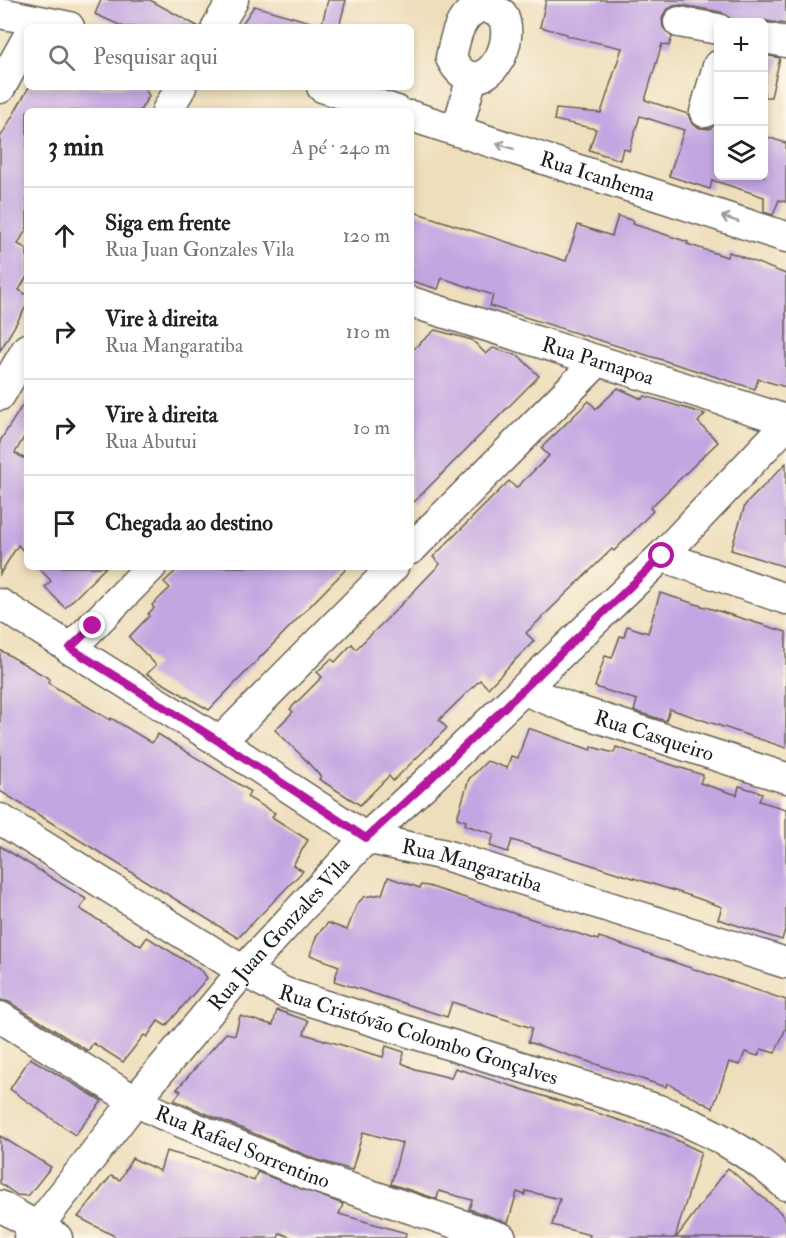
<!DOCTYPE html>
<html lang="pt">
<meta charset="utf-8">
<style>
:root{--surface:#fff;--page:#f6f6f6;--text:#222;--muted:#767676;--line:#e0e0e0}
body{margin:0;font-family:"IM FELL Double Pica",serif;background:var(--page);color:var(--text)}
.controls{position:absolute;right:18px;top:18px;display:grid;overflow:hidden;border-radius:9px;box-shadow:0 3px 9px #0003}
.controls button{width:54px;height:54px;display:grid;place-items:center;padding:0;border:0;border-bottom:2px solid var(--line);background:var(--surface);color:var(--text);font:30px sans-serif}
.stop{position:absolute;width:18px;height:18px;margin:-14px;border:4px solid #b5179e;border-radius:50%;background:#fff}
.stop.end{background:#b5179e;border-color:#fff;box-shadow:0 2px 6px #0008}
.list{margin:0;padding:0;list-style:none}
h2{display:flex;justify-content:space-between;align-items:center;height:78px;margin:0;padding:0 24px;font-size:26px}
h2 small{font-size:20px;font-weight:400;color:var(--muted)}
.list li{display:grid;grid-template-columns:39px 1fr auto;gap:18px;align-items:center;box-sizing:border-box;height:96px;padding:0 24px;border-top:2px solid var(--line)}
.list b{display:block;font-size:22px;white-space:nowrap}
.list p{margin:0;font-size:20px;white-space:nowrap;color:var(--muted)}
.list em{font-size:20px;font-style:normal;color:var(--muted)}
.icon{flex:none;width:33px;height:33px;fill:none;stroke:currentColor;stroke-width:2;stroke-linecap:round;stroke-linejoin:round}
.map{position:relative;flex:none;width:786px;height:1238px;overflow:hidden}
.search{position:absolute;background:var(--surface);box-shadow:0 3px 9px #0003;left:24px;top:24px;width:390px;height:66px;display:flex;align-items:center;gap:15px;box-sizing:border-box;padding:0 21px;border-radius:9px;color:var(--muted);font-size:22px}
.panel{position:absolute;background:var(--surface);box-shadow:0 3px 9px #0003;left:24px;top:108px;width:390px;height:462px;border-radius:9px}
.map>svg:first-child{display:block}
</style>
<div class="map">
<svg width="786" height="1238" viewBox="0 0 786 1238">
<rect width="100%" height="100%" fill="#fcf5e5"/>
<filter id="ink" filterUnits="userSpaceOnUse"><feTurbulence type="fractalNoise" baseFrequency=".0167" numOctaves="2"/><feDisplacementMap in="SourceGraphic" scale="12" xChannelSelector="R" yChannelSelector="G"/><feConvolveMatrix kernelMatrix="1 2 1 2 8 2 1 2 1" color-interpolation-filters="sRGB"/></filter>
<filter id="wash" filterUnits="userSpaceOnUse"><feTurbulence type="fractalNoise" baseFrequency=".008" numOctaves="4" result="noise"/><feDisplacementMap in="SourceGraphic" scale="24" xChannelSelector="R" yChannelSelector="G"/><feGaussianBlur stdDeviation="1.35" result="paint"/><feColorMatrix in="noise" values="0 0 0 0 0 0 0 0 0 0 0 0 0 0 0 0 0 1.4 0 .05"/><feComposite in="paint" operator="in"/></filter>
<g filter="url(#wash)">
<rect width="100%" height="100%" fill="#eedebc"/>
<g id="blocks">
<!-- building -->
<g fill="#c2a6e2">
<path d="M101,0H150L199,27H124L95,14Z"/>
<path d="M328,0H346L339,27H321Z"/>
<path d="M546,0H786V24L766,21L740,22L733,21L721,12L682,5L674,6L666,10L662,18L663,27L672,37L669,46L662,44L645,100L688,114L692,124L700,128L710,129L718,123V176H764V136L786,143V202L779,200L773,215L764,212V197L746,191L712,180L710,189L669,176L684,130L640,116L629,151L623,148L620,160L589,150L596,129L554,120L556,109L601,113L622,48L567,36V34L540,27Z"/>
<path d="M254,6L310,22L309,27H240Z"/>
<path d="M764,55L780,58L771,97H764Z"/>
<path d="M29,87H144L149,96L140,111H27V228L18,244L27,249V276L19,290L27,295V305L0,351V138Z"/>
<path d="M411,211L566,261L578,225L612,236L618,216L634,221L633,224L688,242L687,244L727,257L729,252L786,274V387L758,379L755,389L490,306L493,295L442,278L438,289L411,281Z"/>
<path d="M435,330L472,340L486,354L493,348L519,356L539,376L411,505V351Z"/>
<path d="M618,388L642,399L645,396L705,414L698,422L718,442L650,508L653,511L614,551L612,549L526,633L534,641L511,664L488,688L480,680L439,720L447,728L393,781L389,776L360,805L319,779L321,777L301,755L275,730L293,712L290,709L322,677L317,672L331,659L335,662L352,644L356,649L393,613L440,564L433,557L509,481L516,488L549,456L541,448L589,401L596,409Z"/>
<path d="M27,398V432L15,453L27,460V555L18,545L0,574V441Z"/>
<path d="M786,463V567L731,550L745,505Z"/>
<path d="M38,567H106L65,608L45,587L51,581Z"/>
<path d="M180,567H348L209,710L147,674L156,665L129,637L149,616L148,614L154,608L152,605L170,588L164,582Z"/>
<path d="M660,593L786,632V748L670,709L666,721L634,711L637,700L595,687L605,656L612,658L620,636L624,637L627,626L648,633Z"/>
<path d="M0,650L50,679L48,683L110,720L111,718L152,743L158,734L250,791L247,797L275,813L272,817L308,840L293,865L303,871L238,938L0,791Z"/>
<path d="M528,728L591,750L592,747L614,753L616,747L703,775L700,783L737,795L739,786L762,793L759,801L786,809V926L782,940L718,919L722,907L691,896L512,840L508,852L490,846L494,834L465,825L466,821L457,818L469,779L487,761L507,768L511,756L518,758Z"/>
<path d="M0,846L86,899L80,909L141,946L147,937L202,971L207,978L166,1026L158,1021L147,1037L144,1035L123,1062L93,1043L88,1051L9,1002L0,1000Z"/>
<path d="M388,877L420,888L421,885L428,886L598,940L599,937L786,1000V1028L775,1053L761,1049L758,1056L745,1052L740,1065L729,1062L713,1108L667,1083L666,1087L528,1042L532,1028L452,1002L447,1017L334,981L339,966L310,955L317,935L328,923L347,930L357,904L364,897L382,894Z"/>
<path d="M277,1010L308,1021L304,1034L383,1057L386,1046L404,1052L402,1063L415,1069L451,1078L455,1068L666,1135L701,1152L675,1238H589L590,1235L552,1225L560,1199L526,1191L525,1195L517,1192L508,1223L469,1209L472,1200L439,1191L437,1199L391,1184L402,1143L363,1132L352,1170L315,1159L174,1100L181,1091L177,1089L226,1033L235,1035L240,1016L273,1025Z"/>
<path d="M30,1058L102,1101L75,1135L10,1089Z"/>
<path d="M0,1136L51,1167L28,1196L17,1195L0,1183Z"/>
<path d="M166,1151L212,1164L254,1181L257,1172L343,1204L339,1214L406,1233L405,1238H293L280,1233L278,1238H118L78,1217L111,1176L120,1180L132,1158L160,1171Z"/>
<path d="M728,1168L780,1212L786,1220V1238H676Z"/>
</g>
</g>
</g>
<g filter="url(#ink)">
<use href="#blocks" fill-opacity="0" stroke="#666054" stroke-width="1.5"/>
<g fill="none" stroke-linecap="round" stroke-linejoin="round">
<!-- minor casing -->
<g stroke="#666054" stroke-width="33">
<g id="minor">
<path d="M483,6L502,14C520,49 476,108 451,58C455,37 460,12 483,6Z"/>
<path d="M0,13L69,27"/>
<path d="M679,22L718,29"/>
<path d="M217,27L233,0"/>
<path d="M764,38L786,42"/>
<path d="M322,87L397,111"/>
<path d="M0,88L27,39"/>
<path d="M167,111L181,87"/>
<path d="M705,112L718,66"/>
<path id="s1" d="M411,116L786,237"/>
<path d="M457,130L472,77"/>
<path id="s2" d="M411,302L786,420"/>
<path d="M0,395L27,349"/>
<path d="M411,549L597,362"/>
<path d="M662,556L786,599"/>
<path id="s3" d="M0,604L220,742L366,838L445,855L786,963"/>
<path d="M70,649L151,567"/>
<path id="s4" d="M524,690L572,709L786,778"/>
<path d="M220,742L393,567"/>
<path id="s5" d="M0,819L243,971L285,993L662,1111C708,1130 749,1151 786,1185"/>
<path id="s6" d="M0,1017L135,1101L162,1114L309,1175L501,1238"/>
<path d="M0,1206L57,1238"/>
<path id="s7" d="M29,1238L135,1101L243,971L366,838L426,783L662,556L786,425"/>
</g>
</g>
<!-- minor -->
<use href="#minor" stroke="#fff" stroke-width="30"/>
</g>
<!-- one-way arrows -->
<defs><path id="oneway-shaft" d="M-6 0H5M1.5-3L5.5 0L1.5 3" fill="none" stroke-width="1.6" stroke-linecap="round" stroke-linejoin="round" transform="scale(1.5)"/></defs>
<g stroke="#999">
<use href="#oneway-shaft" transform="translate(505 146) rotate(-162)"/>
<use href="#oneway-shaft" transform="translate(730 219) rotate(-162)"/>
</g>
</g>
<g fill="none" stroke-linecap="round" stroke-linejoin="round" filter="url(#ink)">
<!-- route -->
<path stroke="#b5179e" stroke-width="8" d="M93,626L70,648L220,742L366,838L426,783L662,556"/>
</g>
<g text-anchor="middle" stroke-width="4.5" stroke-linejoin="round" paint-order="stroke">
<!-- street labels -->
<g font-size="21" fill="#1c1c1c" stroke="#fcf5e5">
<text dy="7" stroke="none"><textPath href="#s1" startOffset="196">Rua Icanhema</textPath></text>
<text dy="7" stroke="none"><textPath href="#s2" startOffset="196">Rua Parnapoa</textPath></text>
<text dy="7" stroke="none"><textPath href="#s4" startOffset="138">Rua Casqueiro</textPath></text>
<text dy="7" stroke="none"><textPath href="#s3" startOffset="544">Rua Mangaratiba</textPath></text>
<text dy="7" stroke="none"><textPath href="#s7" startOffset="394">Rua Juan Gonzales Vila</textPath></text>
<text dy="7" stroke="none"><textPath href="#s5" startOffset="474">Rua Cristóvão Colombo Gonçalves</textPath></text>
<text dy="7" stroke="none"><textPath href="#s6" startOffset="276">Rua Rafael Sorrentino</textPath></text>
</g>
</g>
</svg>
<div class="controls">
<button>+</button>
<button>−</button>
<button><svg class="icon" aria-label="layers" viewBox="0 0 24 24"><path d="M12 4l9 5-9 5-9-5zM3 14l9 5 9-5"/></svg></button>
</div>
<div class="stop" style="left:662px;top:556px"></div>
<div class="stop end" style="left:93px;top:626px"></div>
<div class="search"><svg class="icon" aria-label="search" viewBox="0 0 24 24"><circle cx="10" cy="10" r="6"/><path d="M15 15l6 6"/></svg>Pesquisar aqui</div>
<section class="panel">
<h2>3 min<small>A pé · 240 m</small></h2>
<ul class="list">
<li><svg class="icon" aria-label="ahead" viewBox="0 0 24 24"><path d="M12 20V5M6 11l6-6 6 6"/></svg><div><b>Siga em frente</b><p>Rua Juan Gonzales Vila</p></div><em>120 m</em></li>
<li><svg class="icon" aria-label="right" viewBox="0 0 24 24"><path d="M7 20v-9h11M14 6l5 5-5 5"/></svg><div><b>Vire à direita</b><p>Rua Mangaratiba</p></div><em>110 m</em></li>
<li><svg class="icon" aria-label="right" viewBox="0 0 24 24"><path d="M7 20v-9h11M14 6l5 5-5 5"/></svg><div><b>Vire à direita</b><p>Rua Abutui</p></div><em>10 m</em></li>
<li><svg class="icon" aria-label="arrive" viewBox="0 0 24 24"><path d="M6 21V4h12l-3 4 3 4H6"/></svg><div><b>Chegada ao destino</b></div></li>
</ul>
</section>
</div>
